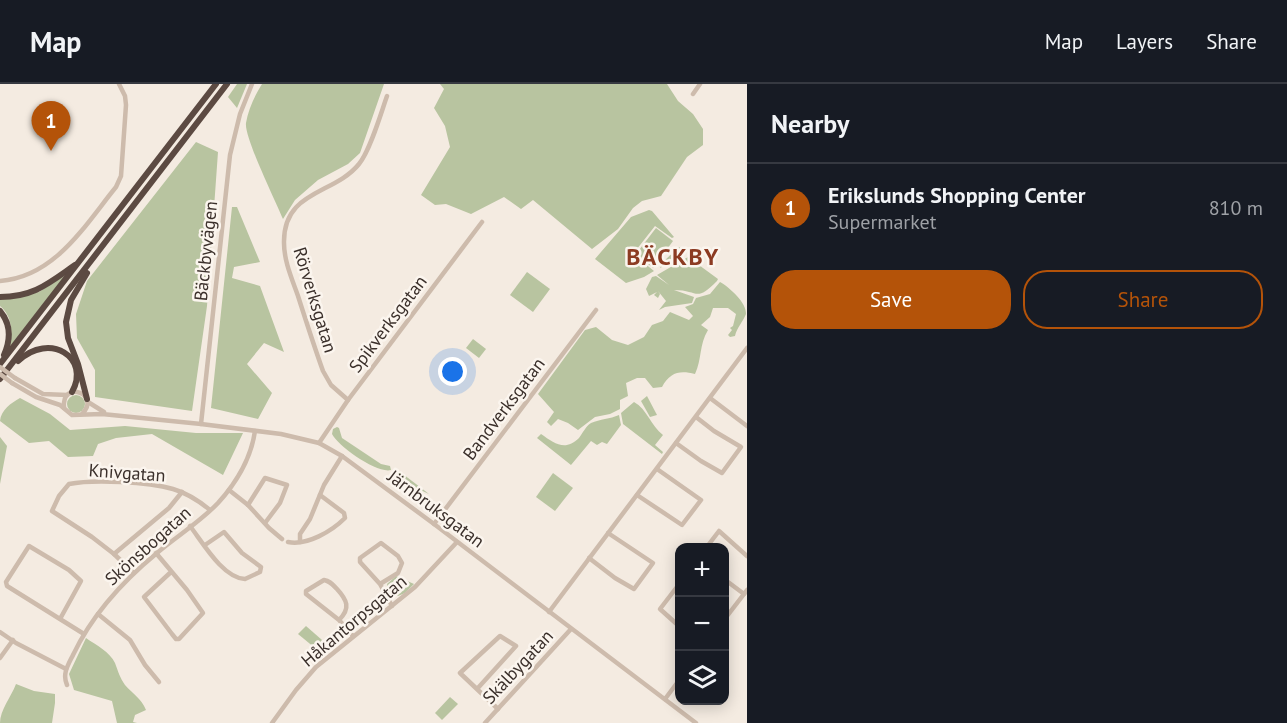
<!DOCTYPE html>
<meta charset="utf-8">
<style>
:root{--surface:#171b24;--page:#20242c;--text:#f1f3f6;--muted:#9ea1a6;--line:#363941;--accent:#b45309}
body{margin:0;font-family:"PT Sans",sans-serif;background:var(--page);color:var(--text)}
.controls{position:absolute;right:18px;bottom:18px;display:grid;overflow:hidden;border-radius:12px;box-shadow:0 3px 15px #0003}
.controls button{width:54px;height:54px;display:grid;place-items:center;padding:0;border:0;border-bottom:2px solid var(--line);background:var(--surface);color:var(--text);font:30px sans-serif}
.you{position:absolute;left:453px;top:288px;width:21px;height:21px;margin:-15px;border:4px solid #fff;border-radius:50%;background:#1a73e8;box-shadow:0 0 0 9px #1a73e833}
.badge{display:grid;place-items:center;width:39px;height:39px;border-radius:50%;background:var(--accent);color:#fff;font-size:20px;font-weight:700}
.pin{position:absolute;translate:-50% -50px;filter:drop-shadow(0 2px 3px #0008)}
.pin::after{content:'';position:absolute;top:32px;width:21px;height:18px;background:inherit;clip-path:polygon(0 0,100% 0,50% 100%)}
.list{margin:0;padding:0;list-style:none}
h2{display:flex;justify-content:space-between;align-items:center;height:78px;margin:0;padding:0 24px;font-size:26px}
h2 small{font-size:20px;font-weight:400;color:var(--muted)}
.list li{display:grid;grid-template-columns:39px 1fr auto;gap:18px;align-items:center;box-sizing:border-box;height:90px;padding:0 24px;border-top:2px solid var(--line)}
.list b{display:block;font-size:22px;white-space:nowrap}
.list p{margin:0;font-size:20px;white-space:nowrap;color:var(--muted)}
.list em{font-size:20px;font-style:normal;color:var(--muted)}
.actions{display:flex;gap:12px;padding:18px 24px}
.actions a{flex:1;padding:14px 0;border:2px solid var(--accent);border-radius:24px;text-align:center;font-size:21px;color:var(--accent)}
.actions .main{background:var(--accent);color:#fff}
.icon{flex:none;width:33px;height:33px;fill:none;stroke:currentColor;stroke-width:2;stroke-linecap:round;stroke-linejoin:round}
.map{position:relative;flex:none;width:747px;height:639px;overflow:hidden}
header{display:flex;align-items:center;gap:36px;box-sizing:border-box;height:84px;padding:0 30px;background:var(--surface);border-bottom:2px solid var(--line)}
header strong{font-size:28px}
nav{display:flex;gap:33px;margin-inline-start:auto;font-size:21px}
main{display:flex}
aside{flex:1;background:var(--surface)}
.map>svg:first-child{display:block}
</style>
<header>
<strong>Map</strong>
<nav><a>Map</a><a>Layers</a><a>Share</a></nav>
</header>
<main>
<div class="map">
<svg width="747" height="639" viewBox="0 0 747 639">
<rect width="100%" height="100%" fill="#f4ebe1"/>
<!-- green -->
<g fill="#b8c4a0">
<path d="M237,0H247L237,24L228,13Z"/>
<path d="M262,0H384L360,69L348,80L318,96L295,116L283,135C276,118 244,53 246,39C248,26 255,11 262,0Z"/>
<path d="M440,0H667L678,17L693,30L703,45V61L687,73L661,112L642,117L633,124L618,145L592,165L533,116L521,125L504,113L471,130L446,120L435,121L421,111L450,63L445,42L434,24L444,5Z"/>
<path d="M196,58L218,68L207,222L192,327L95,313V286L77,254L76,230L87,197Z"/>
<path d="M232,123H237L260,178L234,183L232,194L260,202L284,268L264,259L247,280L272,309L258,335L211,324Z"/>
<path d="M649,126L652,127L674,153L672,154L655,142L633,170L654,187L644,193L626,199L595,175L631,133Z"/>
<path d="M656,144L673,157L653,184L636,170Z"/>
<path d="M679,163L683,166L681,172L660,184L663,178Z"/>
<path d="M688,173L718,195L717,197C695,219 699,206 674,206L694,213L692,219L665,223L659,226L666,217L658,207L660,210L658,214L654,211L657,208L649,212L646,205L652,193L656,192L669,201L657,191Z"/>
<path d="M527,188L550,205L533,228L510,211Z"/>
<path d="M64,192V193L10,263C12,248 13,233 0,222V215L39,208Z"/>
<path d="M720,198C729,203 747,219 746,230C743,238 737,243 735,252L730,253L728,251L732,246L730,244L733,242L736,230L728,224H713L710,233L701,241L708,246C699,261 702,275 695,290C680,286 670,288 662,303L653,304L645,294H637L626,299L628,312L620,316V325L610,330L595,333L578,346L568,339L558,335L551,342L547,338L554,328L538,310L585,246L596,243L612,256L628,261L644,253L652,241L663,237L670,228L689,236L693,232L685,223L693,220L696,214L710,210Z"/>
<path d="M473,255L486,265L479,274L466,264Z"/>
<circle cx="76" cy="320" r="9"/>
<path d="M647,312L657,331L650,333L641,317Z"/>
<path d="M20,314L50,330L70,346L125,342L196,349H243L223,391L152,350L116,354L98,360L93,372L68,373L49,357L29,359L0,337C1,326 11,319 20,314Z"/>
<path d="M634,318C647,325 651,342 663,351L655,361L663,368L662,370L623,340L621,329Z"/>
<path d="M619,331L621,341L607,360L602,358L597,361L591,357L571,381L537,354L541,350C554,359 565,368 579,354C583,349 585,343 591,339C600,335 610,335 619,331Z"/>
<path d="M337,343L339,344L342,354L381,380L390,382L391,386C377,390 338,362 332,350L333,345Z"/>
<path d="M0,353L7,362L0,400Z"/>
<path d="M395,384L429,410L391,392Z"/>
<path d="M553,389L573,404L555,427L536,413Z"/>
<path d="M396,492L414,500L405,509L398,512L389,509L387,500Z"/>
<path d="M306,542L322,556L315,564L298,550Z"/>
<path d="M86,554C96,561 110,568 115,579C118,587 120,594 125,601C133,610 141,614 146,626L135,631L133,638L137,639H117L112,617L74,606L69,590Z"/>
<path d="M16,600L34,607L55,610V619L52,639H0C0,626 11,613 16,600Z"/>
<path d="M450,613L458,620L442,636L435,629Z"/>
</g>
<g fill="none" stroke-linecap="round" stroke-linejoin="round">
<!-- minor -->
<g stroke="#cdbbac" stroke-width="4.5">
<path d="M693,10L700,0"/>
<path d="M0,197C55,193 85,141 116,103L121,92L126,21L125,12L119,0"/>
<path d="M15,294L43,310L67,311"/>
<path d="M12,299L36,313L60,321L72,331L102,330L201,340L281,350L319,359L342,372L434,440L696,639"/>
<path d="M710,314L747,342"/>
<path d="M348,316L331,301L323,287C314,262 306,237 298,212C292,195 284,177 284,159C283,106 334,111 359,80C370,67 381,29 387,12"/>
<path d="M88,318L104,328"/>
<path d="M64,324C61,295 102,310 82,330"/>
<path d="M201,340L230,71L240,30L252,0"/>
<path d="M319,359L348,316L482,138"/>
<path d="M676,359L701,377L722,389L741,363L714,347L696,333"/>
<path d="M229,406L248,421L269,444L282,455"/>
<path d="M637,411L682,441L701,416L657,385"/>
<path d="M248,421L265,394L287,401L280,419L265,439"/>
<path d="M434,440L596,226"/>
<path d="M190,442C203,459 223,494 245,495L260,488L261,483L242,469L224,448L205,461"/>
<path d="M288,458C307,462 332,447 345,434L344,429L320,411"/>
<path d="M300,458V450L310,435L324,401L342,372"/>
<path d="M706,464L719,447L747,472"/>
<path d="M156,469L187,506L203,529L179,555H176L172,550L144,513L171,488"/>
<path d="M114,470L169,424L182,408"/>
<path d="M589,474L615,494L634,505L653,479L608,449"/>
<path d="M134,489L114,470L92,453L52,427L59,412L69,400C94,395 148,398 173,405C187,409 199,417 210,426"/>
<path d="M724,495L744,510"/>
<path d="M680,499L660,525L680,543"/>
<path d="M380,500L398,489L402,479L398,472L381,459L360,474V478L380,500L392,522"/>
<path d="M549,528L747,264"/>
<path d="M98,530L130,556L145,581L159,598"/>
<path d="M60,535L81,497L69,486L29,462L6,498L7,502L84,550"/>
<path d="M339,536C351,524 347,516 337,505C332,500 330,497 324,496L306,507V510L339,536L353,552"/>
<path d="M724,536L747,506"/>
<path d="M0,548L16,559L66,585"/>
<path d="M0,574L13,556"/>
<path d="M67,601C62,590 68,581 73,571C92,531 123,497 157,469C177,452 200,438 218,419C236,399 251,374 255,347"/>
<path d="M477,605L516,562L500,552L460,589L498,625"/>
<path d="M665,615L680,595"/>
<path d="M272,639L296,606L316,583L415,503L457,458"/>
<path d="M485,639L571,545"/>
</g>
<!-- highway -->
<g stroke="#5c4a42" stroke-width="6">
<path d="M0,213C34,213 49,199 75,181"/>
<path d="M0,227C11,240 11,255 4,271"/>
<path d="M18,277C50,247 91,274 72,308"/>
<path d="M0,280L216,0"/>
<path d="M0,295L227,0"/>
<path d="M87,315L78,280L68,254L66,238L71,216L87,189"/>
</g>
<!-- minor-bridge -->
<g stroke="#cdbbac" stroke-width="4.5">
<path d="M0,283L15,294"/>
<path d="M0,290L12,299"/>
</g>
</g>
<g text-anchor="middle" stroke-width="5" stroke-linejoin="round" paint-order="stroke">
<!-- street labels -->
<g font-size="18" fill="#3b302b" stroke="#fbf5ee">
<text transform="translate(206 167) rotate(-84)" y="6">Bäckbyvägen</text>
<text transform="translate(315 216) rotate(73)" y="6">Rörverksgatan</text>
<text transform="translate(388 240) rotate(-53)" y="6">Spikverksgatan</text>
<text transform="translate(504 325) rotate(-53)" y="6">Bandverksgatan</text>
<text transform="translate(127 389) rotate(4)" y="6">Knivgatan</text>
<text transform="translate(436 425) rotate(37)" y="6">Järnbruksgatan</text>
<text transform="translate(148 462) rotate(-42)" y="6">Skönsbogatan</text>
<text transform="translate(354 537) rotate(-40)" y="6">Håkantorpsgatan</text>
<text transform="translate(518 583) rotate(-47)" y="6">Skälbygatan</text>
</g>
<!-- district labels -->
<g font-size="24" font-weight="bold" letter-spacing="1.5" fill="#8c3b22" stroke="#fbf5ee">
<text x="673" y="181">BÄCKBY</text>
</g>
</g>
</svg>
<div class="controls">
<button>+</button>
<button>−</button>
<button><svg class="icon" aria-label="layers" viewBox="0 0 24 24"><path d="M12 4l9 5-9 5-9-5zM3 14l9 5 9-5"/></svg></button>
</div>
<div class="you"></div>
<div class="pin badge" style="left:51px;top:67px">1</div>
</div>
<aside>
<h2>Nearby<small></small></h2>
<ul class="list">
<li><span class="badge">1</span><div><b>Erikslunds Shopping Center</b><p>Supermarket</p></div><em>810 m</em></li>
</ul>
<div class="actions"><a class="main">Save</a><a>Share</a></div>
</aside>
</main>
